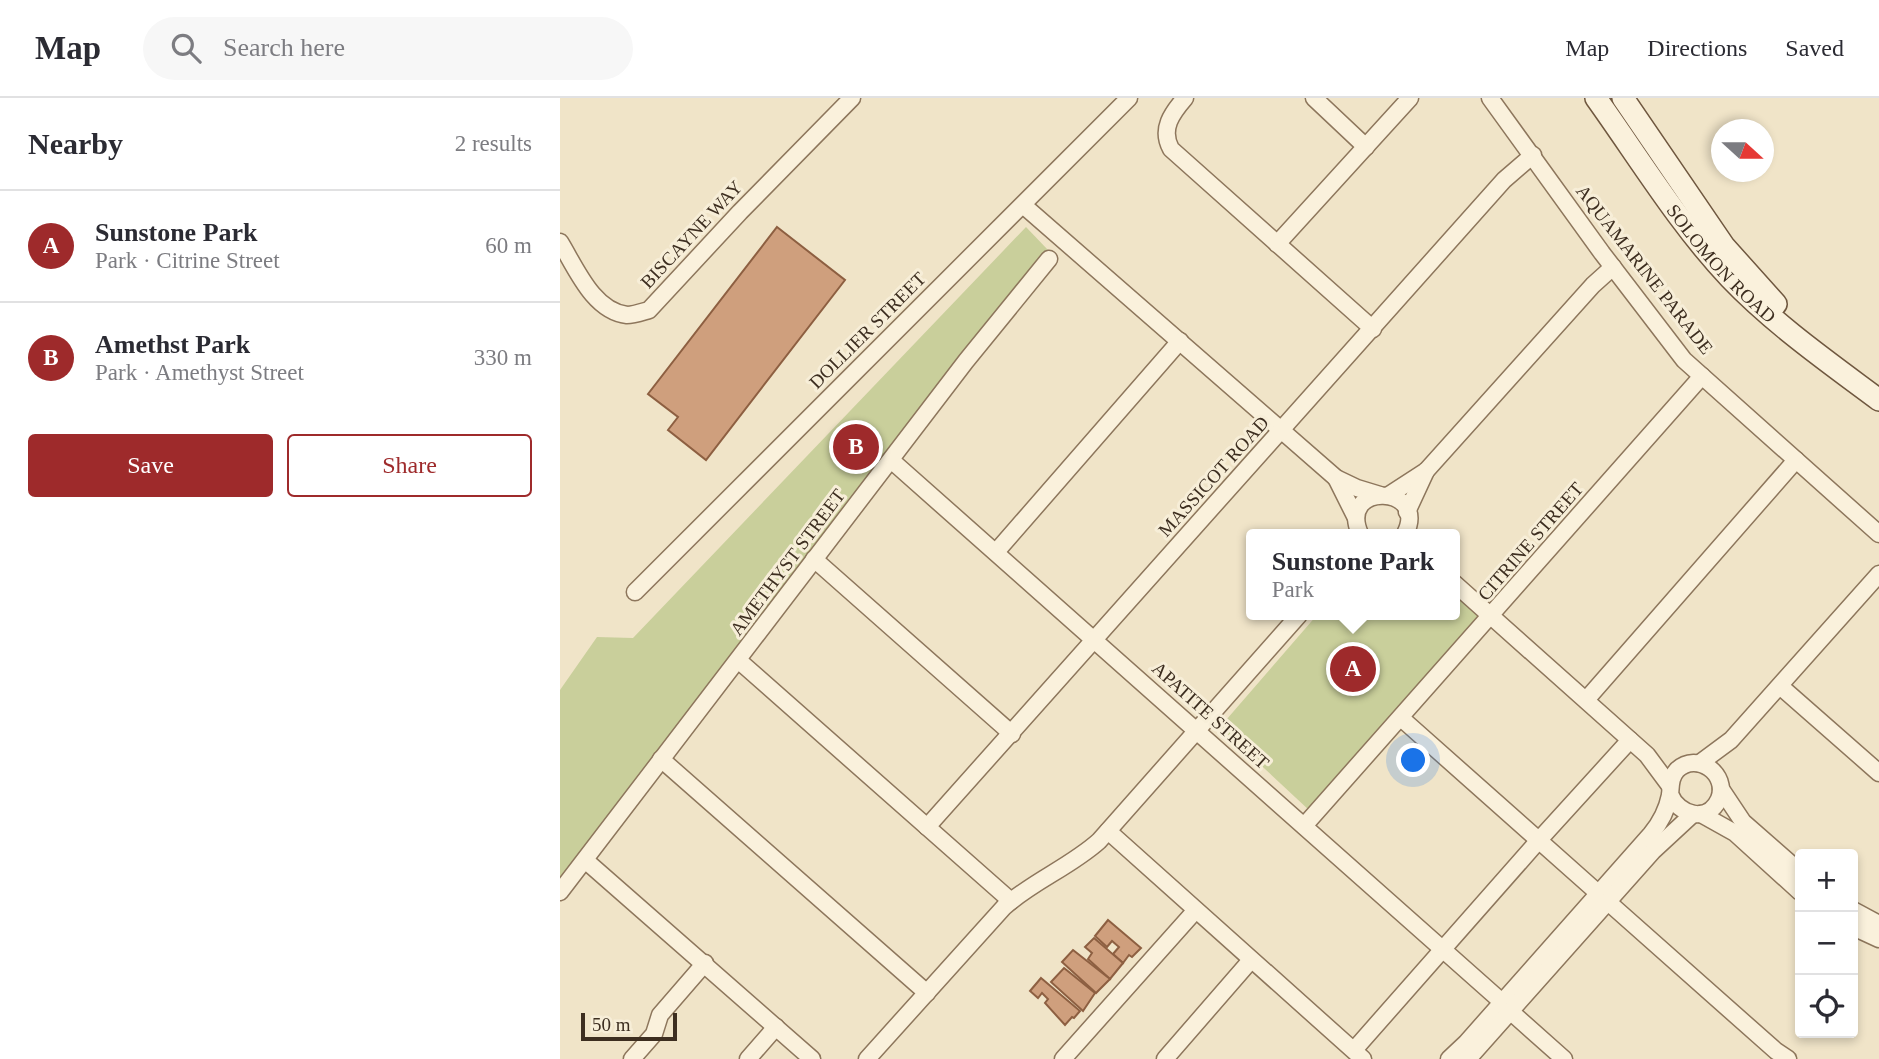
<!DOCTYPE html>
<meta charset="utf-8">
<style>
:root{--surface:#fff;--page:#f7f7f7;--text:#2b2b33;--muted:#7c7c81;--line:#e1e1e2;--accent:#9e2a2b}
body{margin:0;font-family:Georgia,serif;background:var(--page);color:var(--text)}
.controls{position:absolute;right:21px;bottom:21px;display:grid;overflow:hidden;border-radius:7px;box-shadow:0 4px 10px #0003}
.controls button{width:63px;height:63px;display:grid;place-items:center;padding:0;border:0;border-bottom:2px solid var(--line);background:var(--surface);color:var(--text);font:35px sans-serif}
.compass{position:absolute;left:1151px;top:21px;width:63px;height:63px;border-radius:50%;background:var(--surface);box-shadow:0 4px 10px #0003;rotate:111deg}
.scale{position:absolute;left:21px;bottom:18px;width:96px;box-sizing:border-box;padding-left:7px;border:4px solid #3d2e20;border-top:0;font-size:19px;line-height:24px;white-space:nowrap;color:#3d2e20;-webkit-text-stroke:5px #f7eed8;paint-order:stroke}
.you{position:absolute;left:854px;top:663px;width:24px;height:24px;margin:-18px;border:5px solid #fff;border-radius:50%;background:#1a73e8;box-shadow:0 0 0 10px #1a73e833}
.badge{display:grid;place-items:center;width:46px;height:46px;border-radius:50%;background:var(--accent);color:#fff;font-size:23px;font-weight:700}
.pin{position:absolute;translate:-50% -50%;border:4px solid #fff;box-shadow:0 2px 7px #0006}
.popup{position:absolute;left:686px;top:431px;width:214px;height:91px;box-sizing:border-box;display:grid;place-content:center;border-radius:7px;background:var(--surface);filter:drop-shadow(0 2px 5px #0005);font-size:23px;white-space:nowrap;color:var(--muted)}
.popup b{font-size:26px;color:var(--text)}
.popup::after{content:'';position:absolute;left:50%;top:100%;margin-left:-14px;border:14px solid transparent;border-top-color:var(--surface)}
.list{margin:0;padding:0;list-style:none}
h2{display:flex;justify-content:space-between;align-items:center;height:91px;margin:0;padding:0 28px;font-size:30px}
h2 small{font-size:23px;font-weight:400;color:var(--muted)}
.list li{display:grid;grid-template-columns:46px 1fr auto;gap:21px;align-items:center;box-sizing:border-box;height:112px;padding:0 28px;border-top:2px solid var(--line)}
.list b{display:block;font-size:26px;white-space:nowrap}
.list p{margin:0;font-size:23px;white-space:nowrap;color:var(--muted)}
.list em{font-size:23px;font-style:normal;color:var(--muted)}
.actions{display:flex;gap:14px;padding:21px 28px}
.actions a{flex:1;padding:16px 0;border:2px solid var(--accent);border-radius:7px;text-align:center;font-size:24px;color:var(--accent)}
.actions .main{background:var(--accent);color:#fff}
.icon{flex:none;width:38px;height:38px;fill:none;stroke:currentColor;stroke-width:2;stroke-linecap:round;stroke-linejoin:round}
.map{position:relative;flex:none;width:1319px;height:961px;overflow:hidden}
header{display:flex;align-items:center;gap:42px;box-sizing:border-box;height:98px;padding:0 35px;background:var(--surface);border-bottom:2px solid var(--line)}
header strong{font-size:33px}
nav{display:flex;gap:38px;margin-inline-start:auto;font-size:24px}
.search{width:490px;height:63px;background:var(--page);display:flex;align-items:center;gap:18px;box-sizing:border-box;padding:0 24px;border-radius:38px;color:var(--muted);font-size:26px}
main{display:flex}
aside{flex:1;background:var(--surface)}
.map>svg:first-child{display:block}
</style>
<header>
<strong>Map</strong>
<div class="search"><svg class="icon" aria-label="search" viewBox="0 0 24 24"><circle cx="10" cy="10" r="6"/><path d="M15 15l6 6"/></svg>Search here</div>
<nav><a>Map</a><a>Directions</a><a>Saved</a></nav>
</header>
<main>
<aside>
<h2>Nearby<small>2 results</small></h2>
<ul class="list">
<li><span class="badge">A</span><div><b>Sunstone Park</b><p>Park · Citrine Street</p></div><em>60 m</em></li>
<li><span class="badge">B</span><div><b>Amethst Park</b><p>Park · Amethyst Street</p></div><em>330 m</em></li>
</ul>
<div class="actions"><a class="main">Save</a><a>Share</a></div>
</aside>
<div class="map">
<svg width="1319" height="961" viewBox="0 0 1319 961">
<rect width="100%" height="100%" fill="#f0e4c8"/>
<!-- green -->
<g fill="#c9cf9b">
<path d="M466,129L488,152L483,158L0,788V592L37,539L73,540Z"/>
<path d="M895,498L920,520L750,713L660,629L757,517H894Z"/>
</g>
<!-- building -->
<g fill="#cf9f7d" stroke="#8d5f41" stroke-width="2">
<path d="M217,129L285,182L146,362L108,332L118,319L88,296Z"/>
<path d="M548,822L581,850L572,859L569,857L563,865L553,856L559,849L552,843L547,849L535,838Z"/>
<path d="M534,840L563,865L550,881L528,861L532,855L525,849Z"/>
<path d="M513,852L550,881L536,895L502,864Z"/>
<path d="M504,870L535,895L523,913L491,884Z"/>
<path d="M481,880L520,913L514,920L512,919L505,927L485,905L488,901L482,895L478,900L470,893Z"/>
</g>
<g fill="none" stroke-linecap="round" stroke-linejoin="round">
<!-- minor casing -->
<g stroke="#8d765c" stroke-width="19">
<g id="minor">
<path d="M625,0C612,15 600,31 611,51L813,231"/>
<path d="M754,0L806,49"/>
<path d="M930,0L1042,155L1124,262L1319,436"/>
<path d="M463,107L776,380L797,390L820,397"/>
<path d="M0,144C16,170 33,213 67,217C73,217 82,214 89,212L180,114L292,0"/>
<path d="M717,146L850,0"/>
<path d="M331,362L942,904"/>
<path d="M776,380L796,420"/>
<path d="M829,397L866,373"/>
<path d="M847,414L866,373L1033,187L1053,169"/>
<path d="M800,436C777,383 870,387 845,436"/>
<path d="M436,454L620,243"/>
<path d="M254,461L452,636"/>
<path d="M894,485L1087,657L1110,688"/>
<path d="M75,494L569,0"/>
<path d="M178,562L451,803"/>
<path d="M1220,588L1319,675"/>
<path d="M1026,602L1236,362"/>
<path d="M841,620L1038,795"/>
<path d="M101,661L367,895"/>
<path d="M1140,665L1171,642L1319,476"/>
<path d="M1161,691L1183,724L1240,774"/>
<path d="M1141,716L1175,735L1240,794"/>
<path d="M744,728L1142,278"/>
<path d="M367,729L944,82L973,57"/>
<path d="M548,733L803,961"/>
<path d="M25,762L252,961"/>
<path d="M0,794L406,263L489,161"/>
<path d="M1048,804L1216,953L1228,961"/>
<path d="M1293,812L1319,826"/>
<path d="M1293,829L1319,841"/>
<path d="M950,913L1004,961"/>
<path d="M794,952L979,742L1070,642"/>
<path d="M72,961L94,936L100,917L145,865"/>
<path d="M188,961L216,929"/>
<path d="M307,961L444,809C473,783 510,769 539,743L739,517"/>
<path d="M503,961L635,813"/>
<path d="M605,961L691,862"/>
<path d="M889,961L906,945L1091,736C1100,725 1107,712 1110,697C1111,688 1110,680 1117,672C1137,653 1169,676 1159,701C1148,726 1118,717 1110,696"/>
<path d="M908,961L1093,753L1133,716"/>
</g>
</g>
<!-- secondary casing -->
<g stroke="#6f573f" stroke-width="24">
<g id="secondary">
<path id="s1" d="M1036,0C1079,60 1119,126 1170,180C1214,226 1268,264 1319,302"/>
<path d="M1063,0L1164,148L1216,206"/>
</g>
</g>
<!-- minor -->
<use href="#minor" stroke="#faf1dc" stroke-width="16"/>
<!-- secondary -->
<use href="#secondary" stroke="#faf1dc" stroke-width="21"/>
</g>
<g text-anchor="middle" stroke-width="6" stroke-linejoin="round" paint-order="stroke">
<!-- street labels -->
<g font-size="19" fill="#3d2e20" stroke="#f7eed8">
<text transform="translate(131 136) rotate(-47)" y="7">BISCAYNE WAY</text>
<text dy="7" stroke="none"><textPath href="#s1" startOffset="208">SOLOMON ROAD</textPath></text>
<text transform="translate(1085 171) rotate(52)" y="7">AQUAMARINE PARADE</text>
<text transform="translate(307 232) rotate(-45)" y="7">DOLLIER STREET</text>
<text transform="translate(653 378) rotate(-48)" y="7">MASSICOT ROAD</text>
<text transform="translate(970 443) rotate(-49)" y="7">CITRINE STREET</text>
<text transform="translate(227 464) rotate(-53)" y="7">AMETHYST STREET</text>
<text transform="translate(651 617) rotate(42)" y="7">APATITE STREET</text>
</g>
</g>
</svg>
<div class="controls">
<button>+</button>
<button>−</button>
<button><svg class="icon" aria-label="locate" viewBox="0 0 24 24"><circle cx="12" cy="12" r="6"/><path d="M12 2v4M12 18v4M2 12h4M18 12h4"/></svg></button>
</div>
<svg class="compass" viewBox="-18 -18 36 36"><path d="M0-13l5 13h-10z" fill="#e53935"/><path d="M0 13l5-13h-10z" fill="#7c7c81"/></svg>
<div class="scale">50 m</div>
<div class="you"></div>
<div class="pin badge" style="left:793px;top:571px">A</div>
<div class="popup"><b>Sunstone Park</b>Park</div>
<div class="pin badge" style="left:296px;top:349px">B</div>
</div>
</main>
